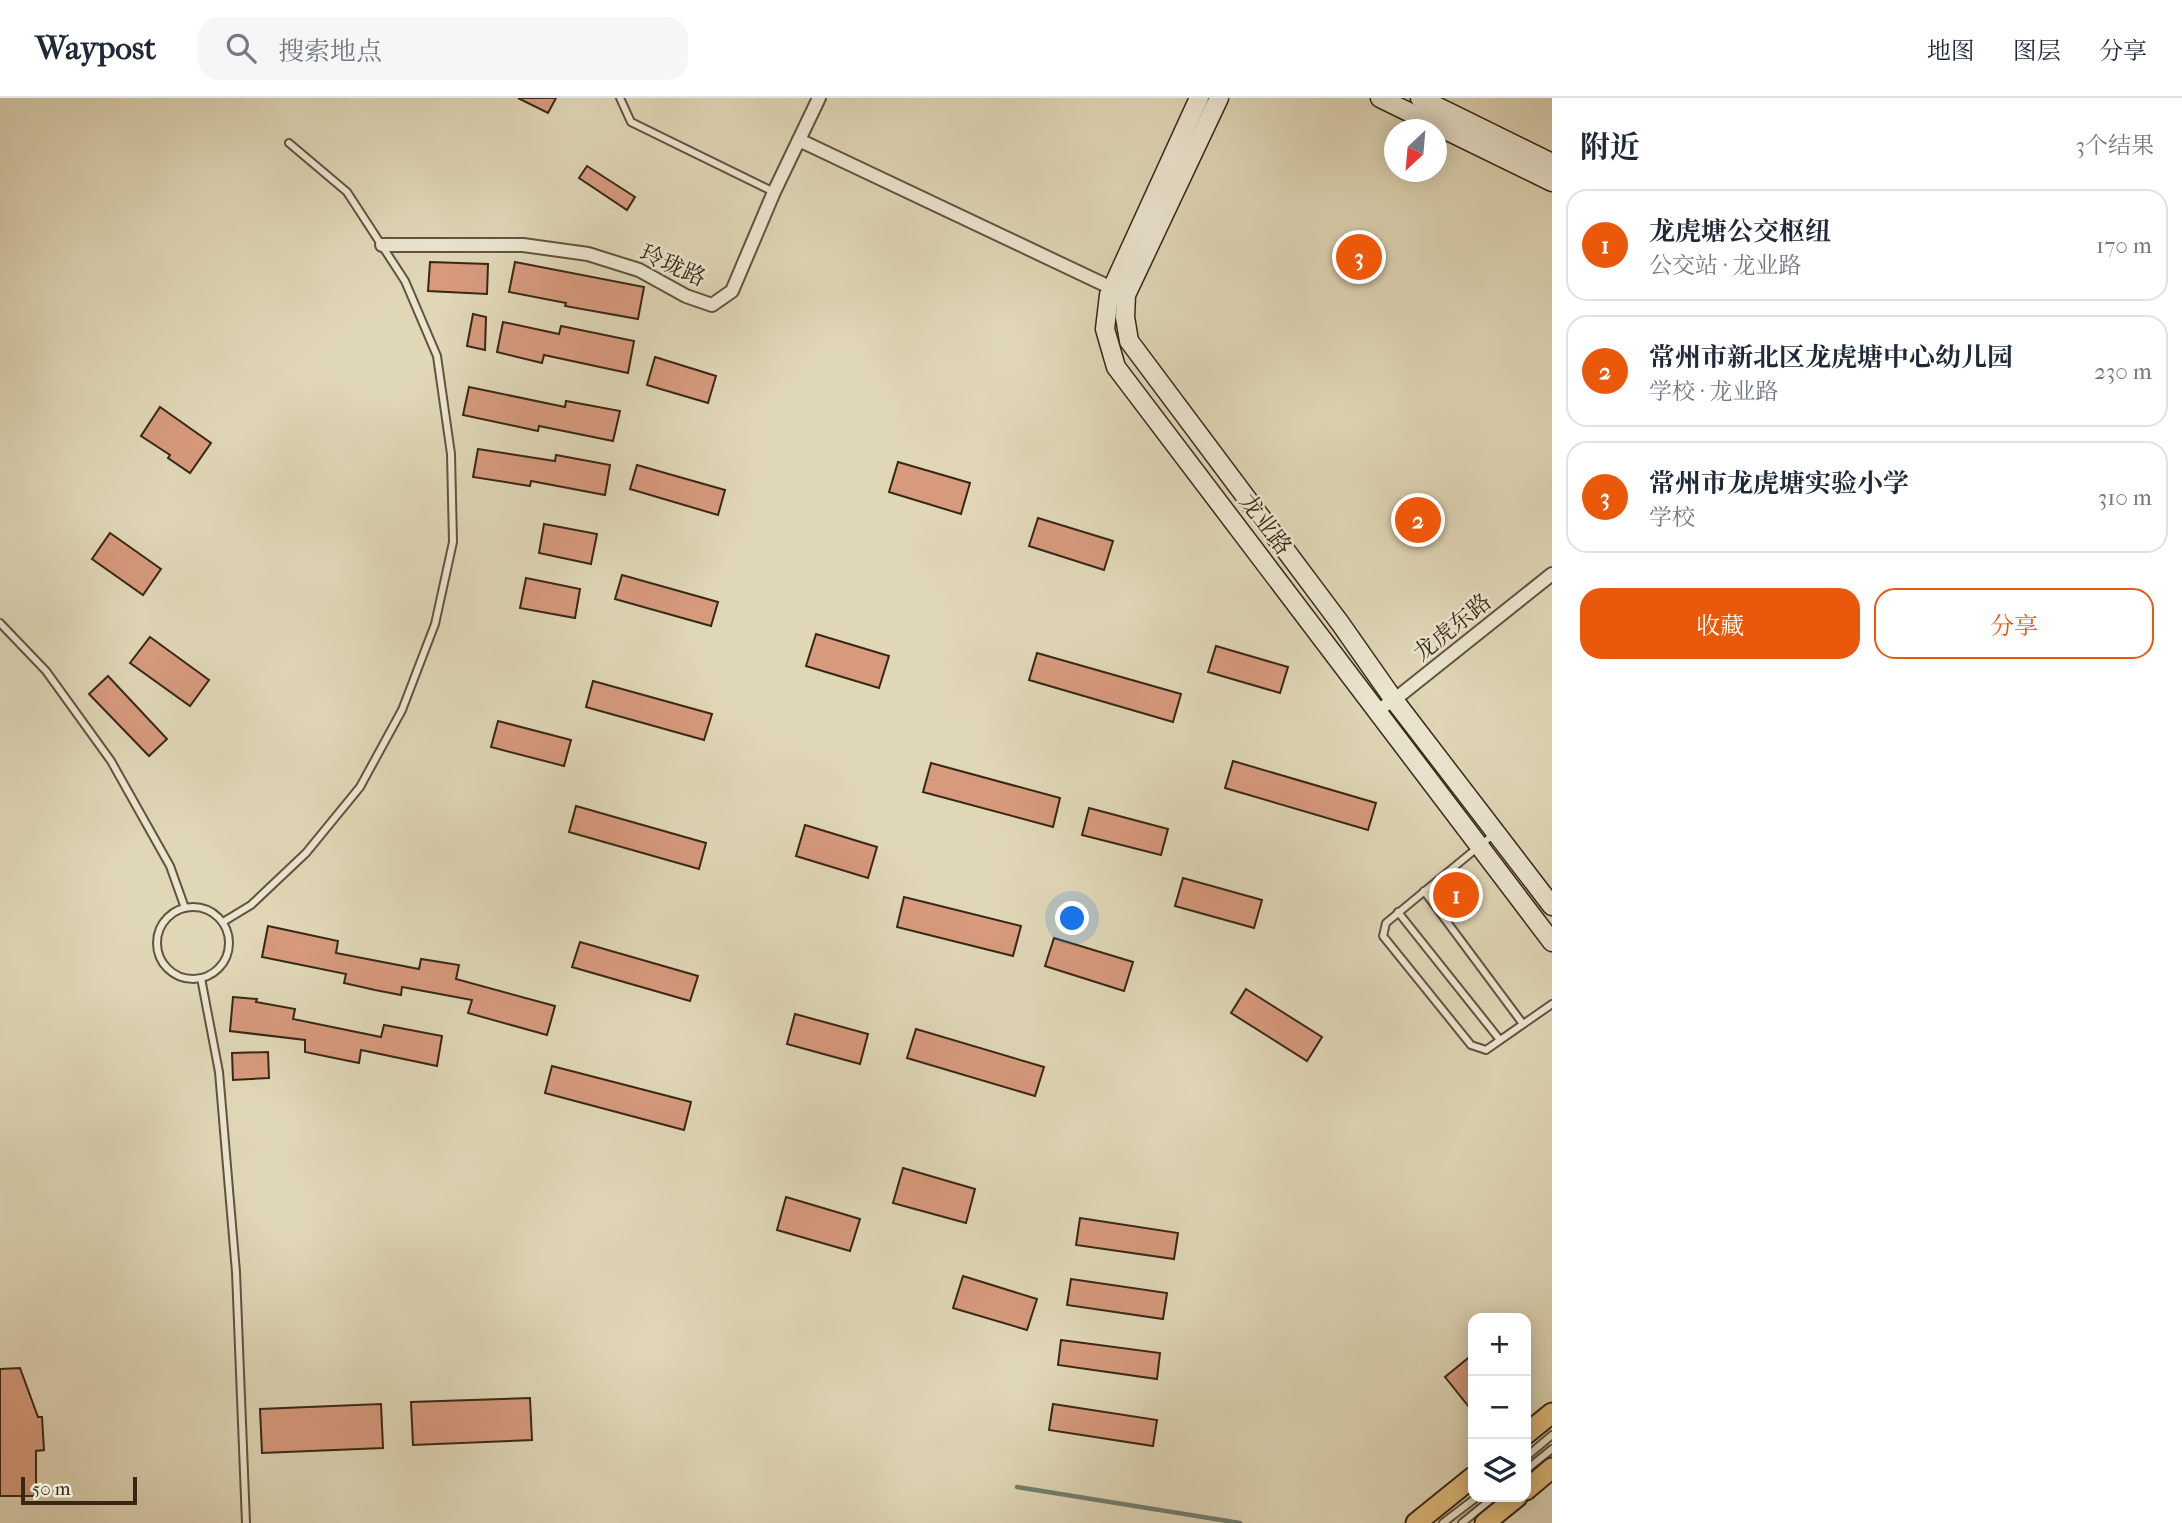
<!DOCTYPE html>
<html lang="zh">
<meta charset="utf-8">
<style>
:root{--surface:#fff;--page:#f6f6f7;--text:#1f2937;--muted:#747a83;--line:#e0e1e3;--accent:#ea580c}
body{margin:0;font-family:"IM FELL French Canon","Noto Serif SC",serif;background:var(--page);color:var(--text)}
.controls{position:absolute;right:21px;bottom:21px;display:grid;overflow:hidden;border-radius:14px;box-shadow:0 4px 18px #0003}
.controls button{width:63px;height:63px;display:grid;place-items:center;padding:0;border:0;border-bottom:2px solid var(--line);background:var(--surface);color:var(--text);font:35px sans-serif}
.compass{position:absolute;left:1384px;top:21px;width:63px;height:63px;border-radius:50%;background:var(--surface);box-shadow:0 4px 18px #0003;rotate:206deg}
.scale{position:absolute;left:21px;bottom:18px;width:116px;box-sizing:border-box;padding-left:7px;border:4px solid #382716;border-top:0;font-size:19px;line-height:24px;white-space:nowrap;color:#382716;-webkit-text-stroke:5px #ebe5d0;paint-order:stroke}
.you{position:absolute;left:1073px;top:821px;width:24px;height:24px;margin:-18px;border:5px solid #fff;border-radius:50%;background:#1a73e8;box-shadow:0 0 0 10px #1a73e833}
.badge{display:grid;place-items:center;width:46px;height:46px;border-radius:50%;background:var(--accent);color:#fff;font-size:23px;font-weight:700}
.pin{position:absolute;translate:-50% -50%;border:4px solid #fff;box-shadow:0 2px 7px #0006}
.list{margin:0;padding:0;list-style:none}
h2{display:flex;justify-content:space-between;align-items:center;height:91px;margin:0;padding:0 28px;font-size:30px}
h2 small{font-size:23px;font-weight:400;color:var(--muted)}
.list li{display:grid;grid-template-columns:46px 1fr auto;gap:21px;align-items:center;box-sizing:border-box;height:112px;margin:0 14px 14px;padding:0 14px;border:2px solid var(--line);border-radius:21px}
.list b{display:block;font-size:26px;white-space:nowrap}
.list p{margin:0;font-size:23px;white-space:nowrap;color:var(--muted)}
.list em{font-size:23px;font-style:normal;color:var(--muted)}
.actions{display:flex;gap:14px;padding:21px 28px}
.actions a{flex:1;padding:16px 0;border:2px solid var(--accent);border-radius:21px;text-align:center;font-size:24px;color:var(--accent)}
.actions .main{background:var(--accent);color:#fff}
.icon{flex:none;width:38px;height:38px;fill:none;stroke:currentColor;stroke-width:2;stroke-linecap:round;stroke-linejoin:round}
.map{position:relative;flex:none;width:1552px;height:1425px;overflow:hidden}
header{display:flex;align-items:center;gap:42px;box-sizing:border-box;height:98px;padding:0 35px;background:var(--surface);border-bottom:2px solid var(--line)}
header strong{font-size:33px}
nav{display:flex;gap:38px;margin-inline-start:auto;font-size:24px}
.search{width:490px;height:63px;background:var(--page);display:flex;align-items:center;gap:18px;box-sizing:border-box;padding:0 24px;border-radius:21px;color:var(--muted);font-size:26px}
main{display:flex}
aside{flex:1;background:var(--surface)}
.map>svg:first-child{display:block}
</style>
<header>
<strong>Waypost</strong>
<div class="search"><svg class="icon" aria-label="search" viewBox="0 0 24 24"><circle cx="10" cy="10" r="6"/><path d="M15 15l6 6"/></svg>搜索地点</div>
<nav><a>地图</a><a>图层</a><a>分享</a></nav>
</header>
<main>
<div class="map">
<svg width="1552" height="1425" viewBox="0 0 1552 1425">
<rect width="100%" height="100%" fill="#e0d7b7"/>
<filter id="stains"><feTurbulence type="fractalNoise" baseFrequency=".00286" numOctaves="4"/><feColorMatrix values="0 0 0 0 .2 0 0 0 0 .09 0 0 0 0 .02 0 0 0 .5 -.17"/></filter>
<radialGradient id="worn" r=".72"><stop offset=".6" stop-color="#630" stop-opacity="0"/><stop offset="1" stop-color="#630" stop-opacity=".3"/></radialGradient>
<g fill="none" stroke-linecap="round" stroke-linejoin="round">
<!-- stream -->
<path stroke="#6f7f71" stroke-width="4.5" d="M1017,1389L1240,1425"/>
</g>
<!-- building -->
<g fill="#d79a7d" stroke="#382716" stroke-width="2">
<path d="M518,0H556L548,15Z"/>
<path d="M587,68L635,99L627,112L579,80Z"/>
<path d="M430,164L488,166L487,196L428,193Z"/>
<path d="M515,164L644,189L638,221L565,208L566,205L509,194Z"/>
<path d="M473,216L486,219L485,252L467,248Z"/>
<path d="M503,224L559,236L561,228L634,243L628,275L544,257L542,265L497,254Z"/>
<path d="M655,259L716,278L708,305L647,287Z"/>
<path d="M469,289L565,309L566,303L620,313L613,343L539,328L538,333L463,317Z"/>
<path d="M160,309L211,345L190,375L168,360L170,357L141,338Z"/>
<path d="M478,351L555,363L556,357L610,367L605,397L531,383L530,388L473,379Z"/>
<path d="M898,364L970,385L961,416L889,394Z"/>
<path d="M637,367L725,392L718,417L630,391Z"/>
<path d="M1038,420L1113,443L1104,472L1029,448Z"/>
<path d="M544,426L597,436L591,466L539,455Z"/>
<path d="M110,435L161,471L143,497L92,461Z"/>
<path d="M622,477L718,504L711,528L615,501Z"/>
<path d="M526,480L580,491L575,520L520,510Z"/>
<path d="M816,536L889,558L879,590L806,568Z"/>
<path d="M150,539L209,582L190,608L130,565Z"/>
<path d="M1216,548L1288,569L1280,595L1208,574Z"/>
<path d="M1037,555L1181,596L1173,624L1029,582Z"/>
<path d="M108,578L167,641L149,658L89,596Z"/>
<path d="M593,583L712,616L704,642L586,609Z"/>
<path d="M498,623L571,642L564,668L491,649Z"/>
<path d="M1233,663L1376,705L1368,732L1225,690Z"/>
<path d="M931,665L1060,700L1053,729L923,694Z"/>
<path d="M576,708L706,745L699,771L569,734Z"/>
<path d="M1089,710L1168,731L1161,757L1082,737Z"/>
<path d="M805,727L877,749L868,780L796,758Z"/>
<path d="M1183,780L1262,802L1254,830L1175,808Z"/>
<path d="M904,799L1021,828L1013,858L897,829Z"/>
<path d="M268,828L338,843L336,855L419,871L421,861L459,867L456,881L555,908L547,937L468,915L472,902L402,889L401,897L375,892L344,885L346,876L262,859Z"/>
<path d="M1054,840L1133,864L1124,893L1045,868Z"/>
<path d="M580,844L698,878L690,903L572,869Z"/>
<path d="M1246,891L1322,939L1307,963L1231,915Z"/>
<path d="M233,899L257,901L256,904L295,911L293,921L381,939L384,927L442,938L437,968L361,952L359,965L305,954V942L230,933Z"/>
<path d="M795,916L868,936L860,966L787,946Z"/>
<path d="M916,931L1044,969L1035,998L907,960Z"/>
<path d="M268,954L269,980L233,982L232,955Z"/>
<path d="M552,968L691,1004L684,1032L545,995Z"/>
<path d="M903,1070L975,1091L966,1125L893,1105Z"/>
<path d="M786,1099L860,1121L850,1153L777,1132Z"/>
<path d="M1080,1120L1178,1135L1174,1161L1076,1147Z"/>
<path d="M963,1178L1037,1201L1027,1232L953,1210Z"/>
<path d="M1071,1181L1167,1195L1163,1221L1067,1207Z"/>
<path d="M1061,1242L1160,1255L1157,1281L1058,1267Z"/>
<path d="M1473,1256V1314L1445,1279Z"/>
<path d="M20,1270L38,1319H42L44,1352L36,1353V1398H0V1271Z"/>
<path d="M530,1300L532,1342L413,1347L411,1304Z"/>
<path d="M381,1306L383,1350L262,1355L260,1311Z"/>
<path d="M1053,1306L1157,1322L1153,1348L1049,1332Z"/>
</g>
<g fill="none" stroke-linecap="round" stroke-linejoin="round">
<!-- lane casing -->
<g stroke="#62533e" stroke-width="10">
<g id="lane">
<path d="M620,0L631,24L774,94"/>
<path d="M0,525L46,573L111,663L170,768L185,810"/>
<path d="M1494,736L1386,825L1383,838L1471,947L1486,952L1552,906"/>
<path d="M1424,793L1523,926"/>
<circle cx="193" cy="845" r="36"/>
<path d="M1398,814L1500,942"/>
<path d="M223,824L251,807L306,755L360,689L402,612L435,526L453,444L451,356L437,258L405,183L347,94L289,45"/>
<path d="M201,880L219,974L236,1174L246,1425"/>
<path d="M1526,1359L1552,1337"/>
<path d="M1526,1372L1552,1351"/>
<path d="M1443,1425L1477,1399"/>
<path d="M1462,1425L1494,1399"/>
</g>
</g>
<!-- street casing -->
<g stroke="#62533e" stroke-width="16">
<g id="street">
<path d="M799,42L1118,193"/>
<path d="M382,147H523L588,156L639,172L686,198L712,207L732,193L774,94L819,0"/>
<path d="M1376,613L1394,602L1552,476"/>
</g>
</g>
<!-- secondary casing -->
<g stroke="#382716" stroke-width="21">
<g id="secondary">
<path d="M1199,0L1109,197L1105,231L1116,269L1552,844"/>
<path d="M1219,0L1126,197L1125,219L1129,243L1340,525L1394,602L1552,808"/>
<path d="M1380,0L1552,84"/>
<path d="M1420,0L1552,65"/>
</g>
</g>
<!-- primary casing -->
<g stroke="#382716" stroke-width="23">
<g id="primary">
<path d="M1526,1336L1552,1315"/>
<path d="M1526,1392L1552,1370"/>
<path d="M1416,1425L1473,1379"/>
<path d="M1485,1425L1517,1399"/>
</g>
</g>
<!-- lane -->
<use href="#lane" stroke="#ebe5d0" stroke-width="6"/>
<!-- street -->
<use href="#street" stroke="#ebe5d0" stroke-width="12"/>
<!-- secondary -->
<use href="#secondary" stroke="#ebe5d0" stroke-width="18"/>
<!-- primary -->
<use href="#primary" stroke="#e0bc7c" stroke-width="19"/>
</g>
<g text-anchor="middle" stroke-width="5" stroke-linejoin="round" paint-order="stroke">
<!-- street labels -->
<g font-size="23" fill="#382716" stroke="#ebe5d0">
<text transform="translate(673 167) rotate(24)" y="8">玲珑路</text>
<text transform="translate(1266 426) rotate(53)" y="8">龙业路</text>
<text transform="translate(1452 529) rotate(-39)" y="8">龙虎东路</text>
</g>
</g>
<rect width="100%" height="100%" filter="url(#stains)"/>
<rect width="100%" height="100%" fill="url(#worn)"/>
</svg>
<div class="controls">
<button>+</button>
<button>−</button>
<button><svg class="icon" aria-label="layers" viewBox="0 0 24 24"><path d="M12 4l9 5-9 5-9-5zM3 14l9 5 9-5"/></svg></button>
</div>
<svg class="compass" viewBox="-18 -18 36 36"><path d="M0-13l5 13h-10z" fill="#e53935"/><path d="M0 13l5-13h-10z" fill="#747a83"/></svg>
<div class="scale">50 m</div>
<div class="you"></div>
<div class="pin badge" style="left:1456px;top:797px">1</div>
<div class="pin badge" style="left:1418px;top:422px">2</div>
<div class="pin badge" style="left:1359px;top:159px">3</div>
</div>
<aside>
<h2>附近<small>3个结果</small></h2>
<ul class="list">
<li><span class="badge">1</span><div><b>龙虎塘公交枢纽</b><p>公交站 · 龙业路</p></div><em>170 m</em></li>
<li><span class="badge">2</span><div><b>常州市新北区龙虎塘中心幼儿园</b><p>学校 · 龙业路</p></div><em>230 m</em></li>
<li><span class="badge">3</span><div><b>常州市龙虎塘实验小学</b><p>学校</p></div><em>310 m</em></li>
</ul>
<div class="actions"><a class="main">收藏</a><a>分享</a></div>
</aside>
</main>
